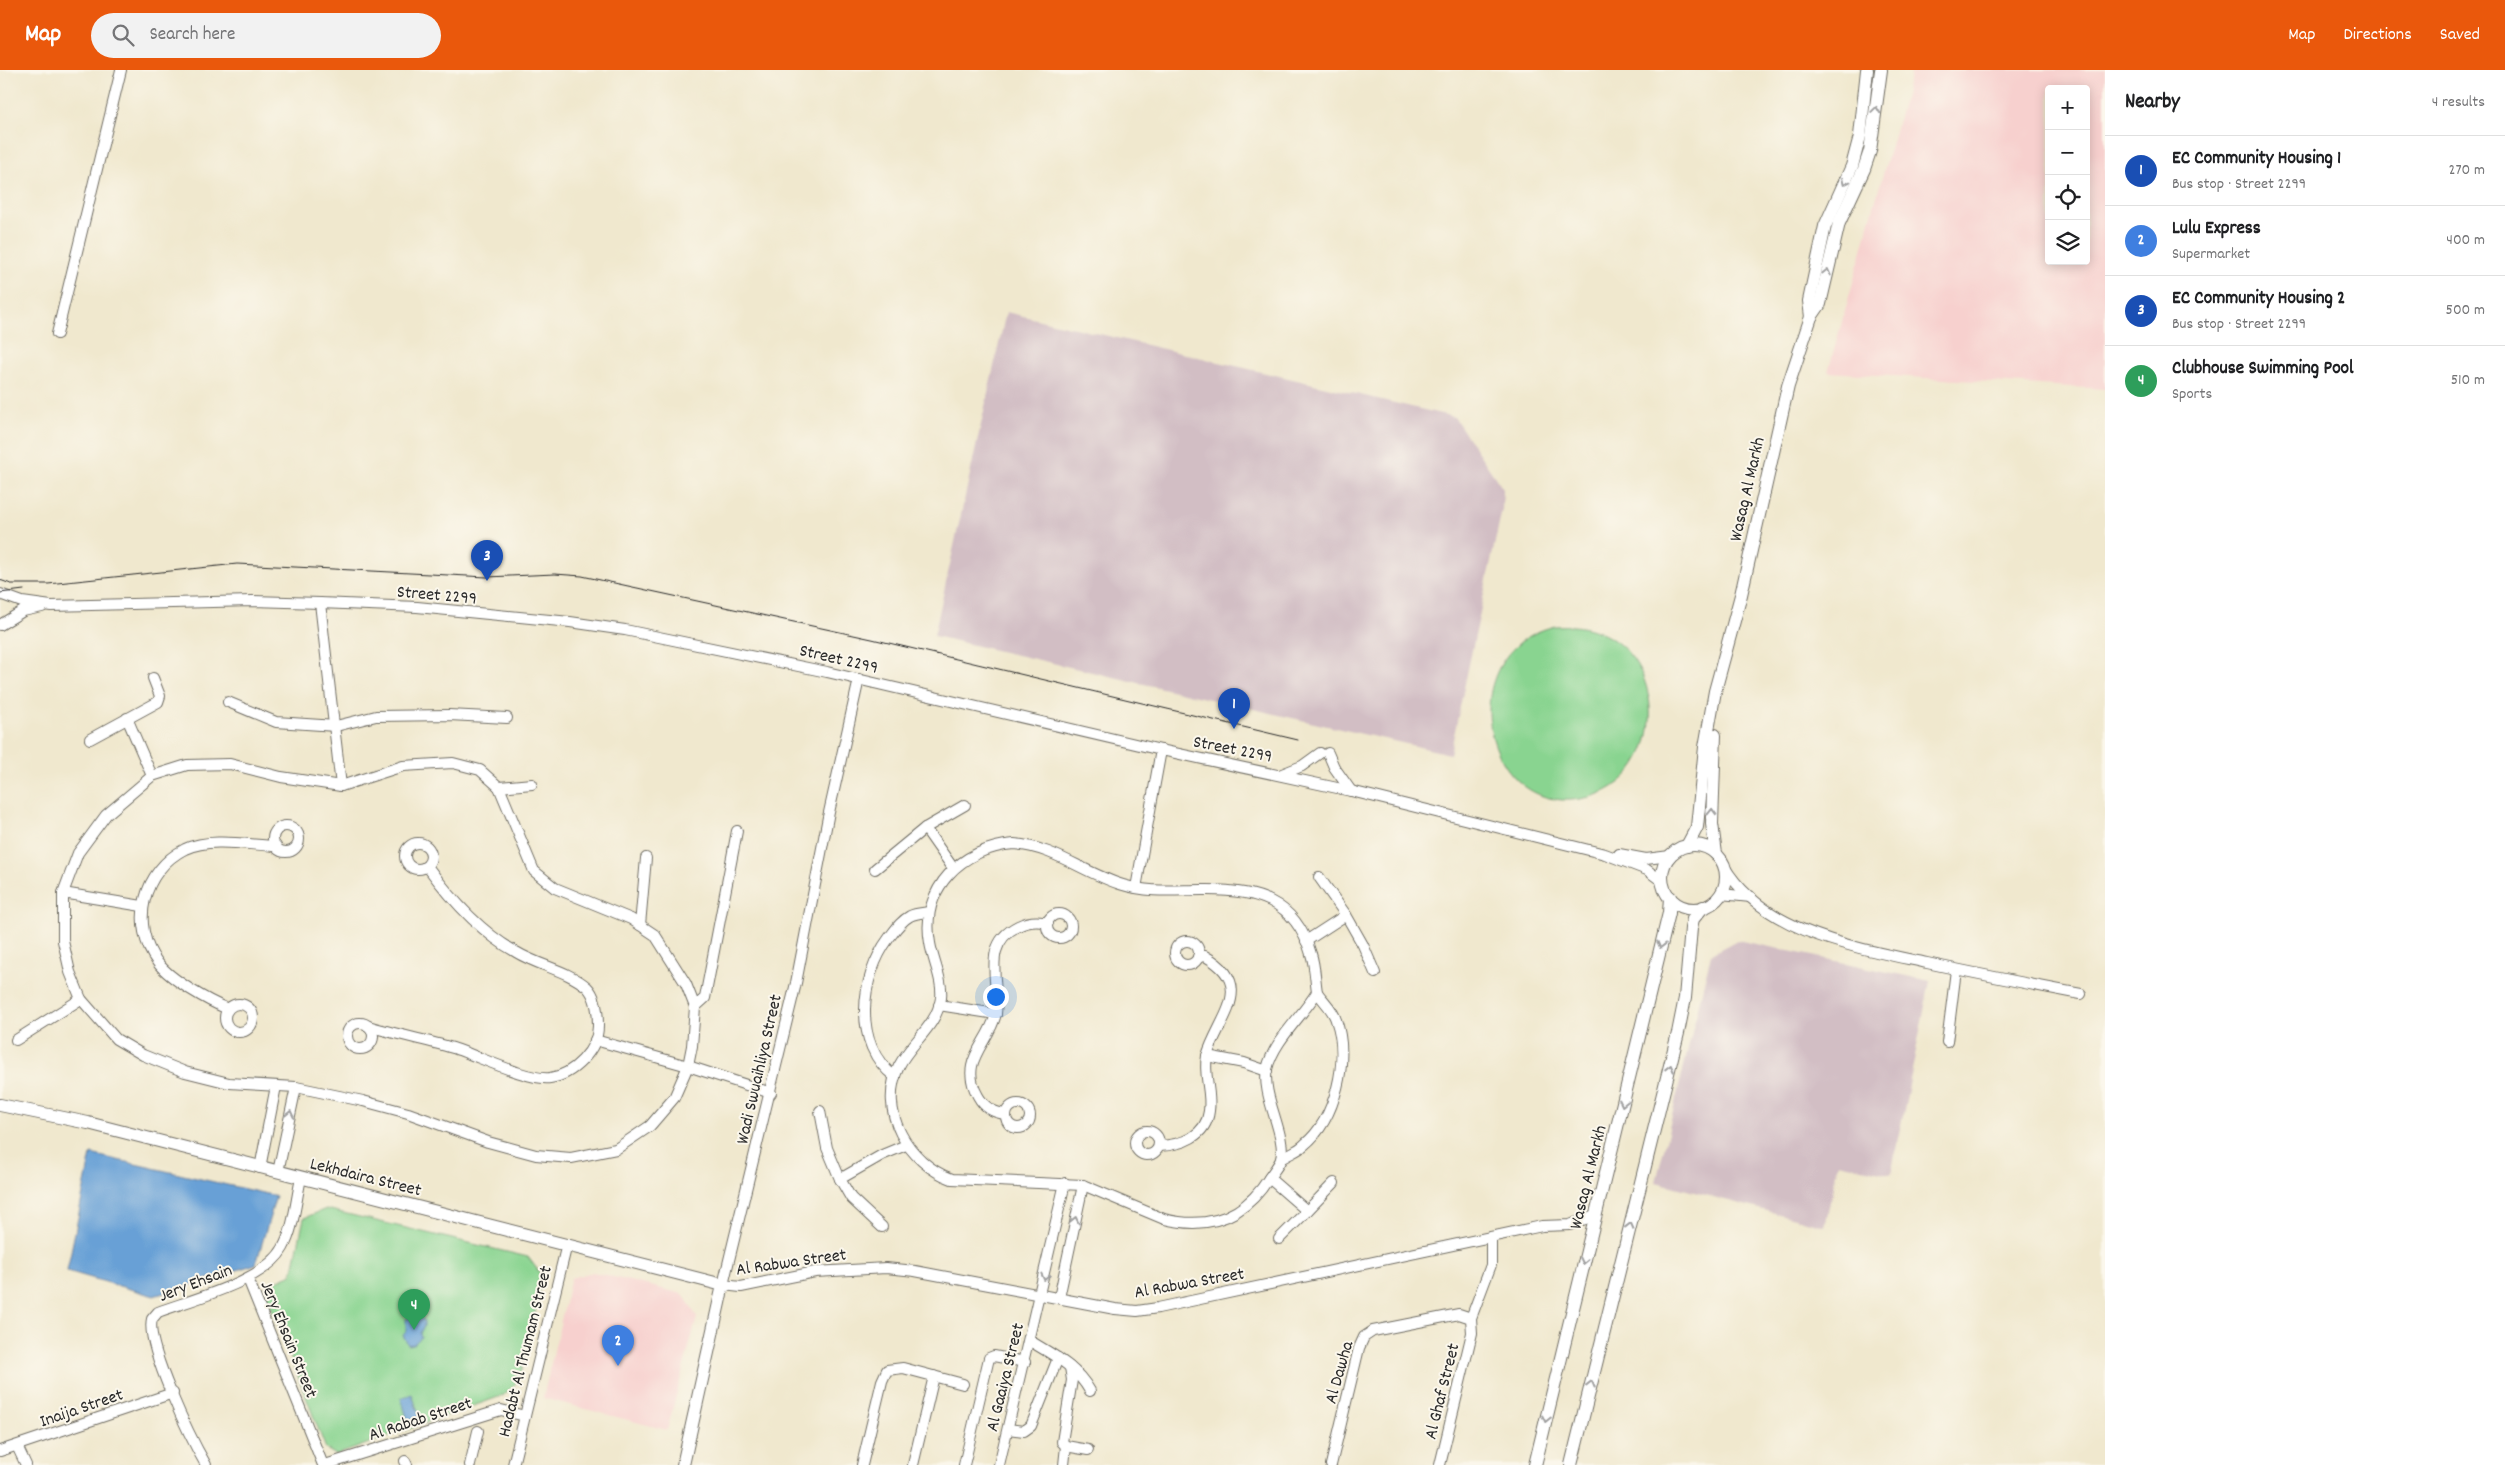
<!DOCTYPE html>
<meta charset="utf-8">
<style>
:root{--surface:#fff;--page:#f2f2f2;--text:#202124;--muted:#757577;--line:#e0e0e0;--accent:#ea580c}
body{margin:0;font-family:Dekko,sans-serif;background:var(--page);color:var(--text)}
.controls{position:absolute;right:15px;top:15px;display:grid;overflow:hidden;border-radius:5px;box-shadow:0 2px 12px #0003}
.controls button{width:45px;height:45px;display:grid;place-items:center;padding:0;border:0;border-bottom:1px solid var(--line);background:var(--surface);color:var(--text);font:25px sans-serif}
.you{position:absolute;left:995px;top:926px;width:18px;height:18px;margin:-12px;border:4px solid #fff;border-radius:50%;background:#1a73e8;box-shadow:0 0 0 8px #1a73e833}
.badge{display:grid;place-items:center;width:32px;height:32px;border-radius:50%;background:var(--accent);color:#fff;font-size:16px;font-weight:700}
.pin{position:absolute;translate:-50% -41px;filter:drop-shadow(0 1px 2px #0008)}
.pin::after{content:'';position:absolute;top:26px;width:18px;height:15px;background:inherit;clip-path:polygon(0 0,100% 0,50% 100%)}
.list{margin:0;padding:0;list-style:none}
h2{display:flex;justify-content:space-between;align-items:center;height:65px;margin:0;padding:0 20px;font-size:21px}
h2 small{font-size:16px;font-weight:400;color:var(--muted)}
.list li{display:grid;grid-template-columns:32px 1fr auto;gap:15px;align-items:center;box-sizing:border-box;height:70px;padding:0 20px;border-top:1px solid var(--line)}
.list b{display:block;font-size:19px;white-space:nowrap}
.list p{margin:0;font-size:16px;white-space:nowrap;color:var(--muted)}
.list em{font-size:16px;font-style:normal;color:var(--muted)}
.icon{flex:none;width:28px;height:28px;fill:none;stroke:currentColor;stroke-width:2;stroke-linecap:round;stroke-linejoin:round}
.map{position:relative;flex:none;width:2105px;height:1395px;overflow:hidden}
header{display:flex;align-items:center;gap:30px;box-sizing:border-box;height:70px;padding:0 25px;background:var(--accent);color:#fff}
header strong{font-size:24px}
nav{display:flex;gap:28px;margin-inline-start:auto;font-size:18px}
.search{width:350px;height:45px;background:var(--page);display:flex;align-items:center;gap:12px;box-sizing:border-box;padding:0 18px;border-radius:28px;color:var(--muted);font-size:19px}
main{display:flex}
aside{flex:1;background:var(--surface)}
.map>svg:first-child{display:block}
</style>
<header>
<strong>Map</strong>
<div class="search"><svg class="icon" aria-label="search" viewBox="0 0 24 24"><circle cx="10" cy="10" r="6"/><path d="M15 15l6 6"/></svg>Search here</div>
<nav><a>Map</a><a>Directions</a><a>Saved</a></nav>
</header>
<main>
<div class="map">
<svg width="2105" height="1395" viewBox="0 0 2105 1395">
<rect width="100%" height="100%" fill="#fbf7ec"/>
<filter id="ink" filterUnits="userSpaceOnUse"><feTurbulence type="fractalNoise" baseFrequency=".02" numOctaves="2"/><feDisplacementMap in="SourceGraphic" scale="10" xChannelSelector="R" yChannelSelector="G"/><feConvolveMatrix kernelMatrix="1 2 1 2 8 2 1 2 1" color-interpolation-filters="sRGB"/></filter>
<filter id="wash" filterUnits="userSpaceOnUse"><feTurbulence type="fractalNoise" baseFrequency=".0096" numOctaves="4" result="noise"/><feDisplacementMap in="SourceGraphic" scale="20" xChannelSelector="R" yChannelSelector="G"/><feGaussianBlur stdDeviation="1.12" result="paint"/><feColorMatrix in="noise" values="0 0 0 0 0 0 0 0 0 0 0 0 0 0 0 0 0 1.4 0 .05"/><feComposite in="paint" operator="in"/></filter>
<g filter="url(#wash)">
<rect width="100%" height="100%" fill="#f0e8ce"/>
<!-- built -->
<g fill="#f7d0ce" fill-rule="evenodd">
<path d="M1912,0H2105V319L1828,302ZM2049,19H2086V191H2049Z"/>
<path d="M593,1202L683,1224L697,1247L667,1360L543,1328L571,1208Z"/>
</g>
<!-- industrial -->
<g fill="#d2bec4">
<path d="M1006,242L1454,347L1503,419L1502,439L1450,684L934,566Z"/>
<path d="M1737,870L1930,911L1891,1104L1838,1093L1825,1156L1656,1112L1711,884Z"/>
</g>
<!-- green -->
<g fill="#89d490" stroke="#5a805e">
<path d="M1555,556C1670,546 1684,713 1580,729C1482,745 1448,582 1555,556Z"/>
<path d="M326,1139L528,1187L543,1207L520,1309L504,1325L336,1385L326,1379L267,1226L274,1212L292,1204L304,1148Z"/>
</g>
<!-- water -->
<g fill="#67a0d6" stroke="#496680">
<path d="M91,1084L276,1126L256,1194L154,1226L67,1201Z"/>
<path d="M418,1244L424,1251V1256L420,1263L421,1267L414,1274L408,1275L403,1265L406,1262V1249Z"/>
<path d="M412,1324L420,1348L408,1351L401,1328Z"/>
</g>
</g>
<g filter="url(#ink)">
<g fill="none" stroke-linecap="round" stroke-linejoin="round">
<!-- minor casing -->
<g stroke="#706d64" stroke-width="12">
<g id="minor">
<path d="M57,264L121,0"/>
<path d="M0,524L22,532L51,536L253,531L320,533L417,537L570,552L625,560L827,602L1161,680L1351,721L1605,784L1647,800L1663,812"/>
<path d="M320,533L341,716"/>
<path d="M0,555L23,541L42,537"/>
<path d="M859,609L828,747L796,913L723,1215L741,1217L815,1202L886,1198L915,1201L1115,1239L1137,1241L1158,1238L1542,1156L1570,1155L1595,1145"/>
<path d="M228,632L276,652L336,656L376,646L449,645L507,648"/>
<path d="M127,648L152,706"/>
<path d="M90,669L158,632L160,626L153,608"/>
<path d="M1328,683L1334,697L1351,721"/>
<path d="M453,693L480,700L499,717L534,801L555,818L631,849L655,865L686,914L695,937L692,976L688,996L674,1028L650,1056L616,1079L571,1088L536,1085L488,1072L408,1043L363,1031L296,1017L229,1013L185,1002L143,985L116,969L81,929L70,902L63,871V823L78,783L106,745L152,706L187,695L230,694L281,707L341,716L403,696Z"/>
<path d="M1282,704L1302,696L1320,683"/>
<path d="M499,717L532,714"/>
<circle cx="286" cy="769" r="13"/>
<path d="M925,758L965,735"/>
<circle cx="418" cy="786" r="13"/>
<path d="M1014,774C1055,777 1085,804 1123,815C1149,823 1175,820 1202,820C1255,819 1295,829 1311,884C1315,896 1315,909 1317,922C1302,947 1274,970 1267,999C1261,1025 1287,1065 1281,1089C1279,1095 1272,1103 1269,1108C1244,1148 1208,1160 1164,1149L1083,1115L952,1109C908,1093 877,1041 899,996C911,972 937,956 941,928C943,910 933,891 930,873C920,818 962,778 1014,774Z"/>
<path d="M1619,784L1646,789L1670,786"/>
<path d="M1724,796C1763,863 1858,878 1927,893C1978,904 2029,914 2081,924"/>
<path d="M875,799L925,758L953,798"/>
<path d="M1319,807L1346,845"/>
<path d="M1136,818L1161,680"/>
<path d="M63,823L142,836"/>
<path d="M1721,824L1751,827"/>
<circle cx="1059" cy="856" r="12"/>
<path d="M640,855L646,788"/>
<path d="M1306,871L1346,845L1363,875L1375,903"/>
<circle cx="1187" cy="883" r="12"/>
<path d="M1198,887L1205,886C1258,916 1218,948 1207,986"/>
<circle cx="239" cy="948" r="14"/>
<path d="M939,935L996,944C988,975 958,991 978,1026C984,1037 994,1043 1006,1044"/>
<path d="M695,937L705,928L737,761"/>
<path d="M228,939C208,931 171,910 158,893C129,855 143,800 185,779C211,767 248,775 276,776"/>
<path d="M996,944C1000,912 980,875 1018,856C1028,851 1037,850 1048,853"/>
<circle cx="360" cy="966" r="13"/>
<path d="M368,956C396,964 425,970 453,978C476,985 528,1011 550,1008C573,1005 598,980 598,956C598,944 597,927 587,917C567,900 539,896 516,882C480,862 451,829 427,796"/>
<path d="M16,970L81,929"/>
<path d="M595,970L688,996L771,1023"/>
<path d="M1947,972L1956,900"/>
<path d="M895,1007C852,975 860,907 889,868C896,859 901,851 910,846C916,843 923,843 929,842"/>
<circle cx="1018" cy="1046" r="12"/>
<path d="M820,1041L827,1078L840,1109"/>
<circle cx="1147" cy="1073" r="12"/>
<path d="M1159,1076C1181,1075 1206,1067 1209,1041C1212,1022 1203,1005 1207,986L1244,993L1267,1001"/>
<path d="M1281,1089C1288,1084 1298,1081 1304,1075C1336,1049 1350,988 1336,950C1333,939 1323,931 1317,922"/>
<path d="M260,1098L276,1016"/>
<path d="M278,1102L296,1017"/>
<path d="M1269,1108L1307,1141L1279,1169"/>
<path d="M1307,1141L1334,1113"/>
<path d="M882,1157L851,1128L840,1109L882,1085L906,1075"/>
<path d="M248,1209L323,1395"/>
<path d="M1059,1228L1083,1115"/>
<path d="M1471,1248L1491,1195V1168"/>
<path d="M1030,1271C1053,1285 1076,1296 1090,1321"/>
<path d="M1070,1297L1072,1310L1062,1372L1066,1376L1088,1380"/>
<path d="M1008,1359L1024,1361L1031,1356L1058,1288"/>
<path d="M17,1376L26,1395"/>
<path d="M0,1381L173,1323"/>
<path d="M405,1391L407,1395"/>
<path d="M206,1395C191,1369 145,1275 152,1249L158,1242C193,1229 265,1211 283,1178C294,1158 296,1130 301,1108"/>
<path d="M325,1395L501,1340L525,1346"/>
<path d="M470,1395L478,1361"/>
<path d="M513,1395L567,1174"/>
<path d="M862,1395L882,1311L887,1300L903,1298L963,1314"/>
<path d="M913,1395L934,1306"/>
<path d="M964,1395L989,1288L994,1286L1025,1292"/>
<path d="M999,1395L1065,1113"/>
<path d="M1064,1395L1066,1376"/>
<path d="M1331,1395L1359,1278L1364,1267L1373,1261L1459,1244L1471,1248L1472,1263L1440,1395"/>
</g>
</g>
<!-- tertiary casing -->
<g stroke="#706d64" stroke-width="14">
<g id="tertiary">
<path d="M1811,247L1809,231L1825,156L1852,96L1860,66L1867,0"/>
<path d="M1715,665L1712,754L1716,784"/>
<circle cx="1694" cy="807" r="32"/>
<path d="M1687,776L1697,757L1705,677L1715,621L1741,525L1788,316L1811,247L1820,234L1839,153L1864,99L1870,81L1881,0"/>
<path d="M0,1035L88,1053L723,1215L683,1395"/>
<path d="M1535,1395L1669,843L1670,827"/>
<path d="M1571,1395L1678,963L1685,928L1691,858L1693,849L1703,837"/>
</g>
</g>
<!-- minor -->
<use href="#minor" stroke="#fff" stroke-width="10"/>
<!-- tertiary -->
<use href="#tertiary" stroke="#fff" stroke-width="12"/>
<!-- tram -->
<g stroke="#2b2b2b" stroke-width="1">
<path d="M0,510L11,514H48L237,494L487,507L555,504L582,506L872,569L1298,670"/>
<path d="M0,523L24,520"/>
</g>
</g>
<!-- one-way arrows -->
<defs><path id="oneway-chevron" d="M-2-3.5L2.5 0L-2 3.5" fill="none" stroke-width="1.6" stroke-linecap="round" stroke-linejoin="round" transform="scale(1.25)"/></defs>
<g stroke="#a0a0a0">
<use href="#oneway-chevron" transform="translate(1876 40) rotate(-82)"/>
<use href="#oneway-chevron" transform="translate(1845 112) rotate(115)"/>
<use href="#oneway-chevron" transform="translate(1827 202) rotate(-77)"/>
<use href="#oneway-chevron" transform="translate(1712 742) rotate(-89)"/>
<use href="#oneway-chevron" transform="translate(1661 875) rotate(104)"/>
<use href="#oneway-chevron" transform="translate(1670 998) rotate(-76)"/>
<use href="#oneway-chevron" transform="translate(1623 1033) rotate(103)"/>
<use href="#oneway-chevron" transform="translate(290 1044) rotate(-78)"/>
<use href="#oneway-chevron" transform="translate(1075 1150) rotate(-78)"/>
<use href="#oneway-chevron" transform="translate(1630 1156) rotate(-76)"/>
<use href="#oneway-chevron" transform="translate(1584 1191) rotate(103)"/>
<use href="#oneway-chevron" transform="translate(1045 1207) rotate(103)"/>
<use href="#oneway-chevron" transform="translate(1591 1314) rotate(-76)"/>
<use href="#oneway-chevron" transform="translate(1546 1349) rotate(103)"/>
</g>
</g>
<g text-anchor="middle" stroke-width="4" stroke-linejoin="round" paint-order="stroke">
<!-- street labels -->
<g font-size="18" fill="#2b2b2b" stroke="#fbf7ec">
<text transform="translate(1746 419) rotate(-77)" y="6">Wasag Al Markh</text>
<text transform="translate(437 524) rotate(5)" y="6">Street 2299</text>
<text transform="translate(839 588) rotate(13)" y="6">Street 2299</text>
<text transform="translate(1233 678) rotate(11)" y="6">Street 2299</text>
<text transform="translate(758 999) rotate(-77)" y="6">Wadi Swuaihliya Street</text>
<text transform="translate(366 1106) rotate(14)" y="6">Lekhdaira Street</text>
<text transform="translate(1587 1107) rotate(-76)" y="6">Wasag Al Markh</text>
<text transform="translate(791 1191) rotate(-8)" y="6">Al Rabwa Street</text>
<text transform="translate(195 1212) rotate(-21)" y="6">Jery Ehsain</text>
<text transform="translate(1189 1212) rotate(-10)" y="6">Al Rabwa Street</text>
<text transform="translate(290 1269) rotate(68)" y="6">Jery Ehsain Street</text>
<text transform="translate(524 1281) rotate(-76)" y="6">Hadabt Al Thumam Street</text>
<text transform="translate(1338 1302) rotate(-74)" y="6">Al Dawha</text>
<text transform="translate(1004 1307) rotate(-76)" y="6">Al Gaaiya Street</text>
<text transform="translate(1441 1321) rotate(-76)" y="6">Al Ghaf Street</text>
<text transform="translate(81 1337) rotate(-19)" y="6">Inaija Street</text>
<text transform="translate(420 1348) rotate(-18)" y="6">Al Rabab Street</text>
</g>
</g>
</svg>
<div class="controls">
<button>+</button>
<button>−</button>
<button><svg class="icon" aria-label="locate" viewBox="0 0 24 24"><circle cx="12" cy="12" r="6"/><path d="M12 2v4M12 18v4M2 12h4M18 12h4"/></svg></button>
<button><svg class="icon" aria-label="layers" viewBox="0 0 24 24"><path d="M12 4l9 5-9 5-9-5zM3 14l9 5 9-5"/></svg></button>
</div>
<div class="you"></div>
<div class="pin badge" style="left:1234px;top:659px;background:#1a4fb4">1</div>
<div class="pin badge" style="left:618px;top:1296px;background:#3f7fe0">2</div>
<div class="pin badge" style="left:487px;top:511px;background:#1a4fb4">3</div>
<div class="pin badge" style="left:414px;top:1260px;background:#2e9e5b">4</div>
</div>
<aside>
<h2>Nearby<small>4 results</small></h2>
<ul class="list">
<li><span class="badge" style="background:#1a4fb4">1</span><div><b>EC Community Housing 1</b><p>Bus stop · Street 2299</p></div><em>270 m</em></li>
<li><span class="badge" style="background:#3f7fe0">2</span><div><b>Lulu Express</b><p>Supermarket</p></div><em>400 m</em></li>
<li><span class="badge" style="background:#1a4fb4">3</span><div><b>EC Community Housing 2</b><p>Bus stop · Street 2299</p></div><em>500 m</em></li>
<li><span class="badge" style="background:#2e9e5b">4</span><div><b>Clubhouse Swimming Pool</b><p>Sports</p></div><em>510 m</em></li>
</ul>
</aside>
</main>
